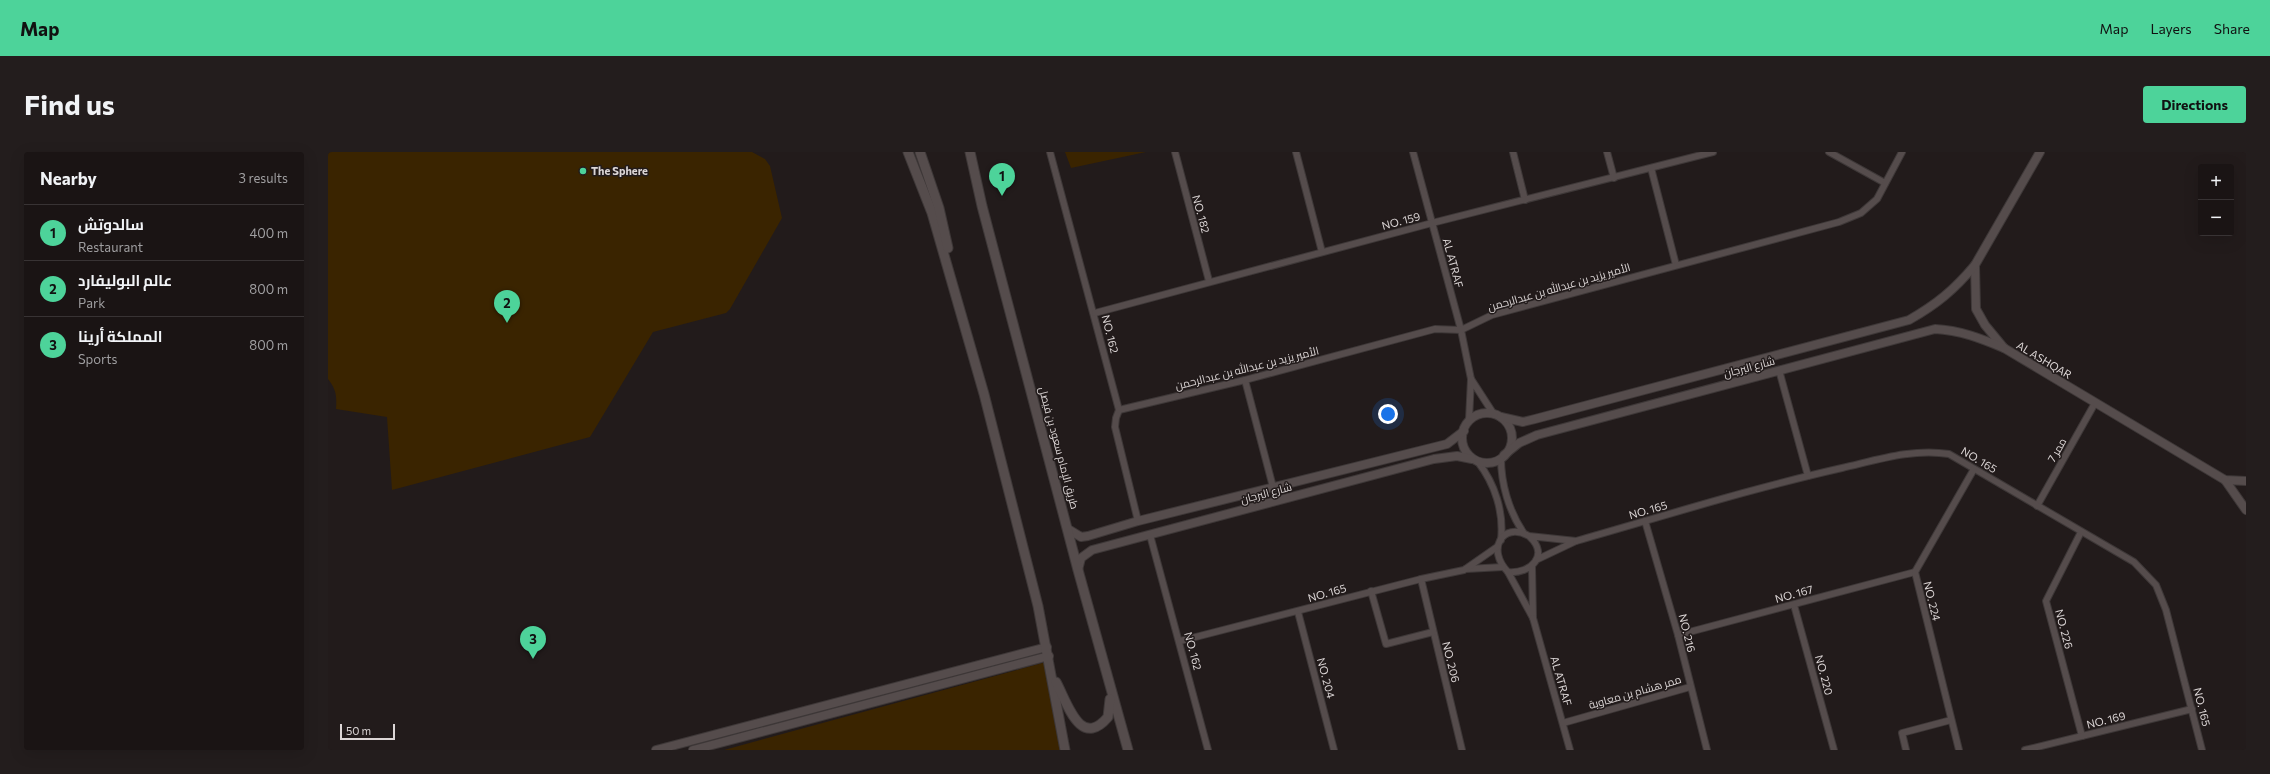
<!DOCTYPE html>
<meta charset="utf-8">
<style>
:root{--surface:#1a1414;--page:#231d1d;--text:#f1f3f6;--muted:#9f9ea0;--line:#383334;--accent:#4dd39a}
body{margin:0;font-family:Commissioner,Cairo,sans-serif;background:var(--page);color:var(--text)}
.controls{position:absolute;right:12px;top:12px;display:grid;overflow:hidden;border-radius:4px;box-shadow:0 4px 16px #0002}
.controls button{width:36px;height:36px;display:grid;place-items:center;padding:0;border:0;border-bottom:1px solid var(--line);background:var(--surface);color:var(--text);font:20px sans-serif}
.scale{position:absolute;left:12px;bottom:10px;width:55px;box-sizing:border-box;padding-left:4px;border:2px solid #dcd6d6;border-top:0;font-size:11px;line-height:14px;white-space:nowrap;color:#dcd6d6;-webkit-text-stroke:3px #221b1b;paint-order:stroke}
.you{position:absolute;left:1060px;top:262px;width:14px;height:14px;margin:-10px;border:3px solid #fff;border-radius:50%;background:#1a73e8;box-shadow:0 0 0 6px #1a73e833}
.badge{display:grid;place-items:center;width:26px;height:26px;border-radius:50%;background:var(--accent);color:#111;font-size:13px;font-weight:700}
.pin{position:absolute;translate:-50% -33px;filter:drop-shadow(0 1px 2px #0008)}
.pin::after{content:'';position:absolute;top:21px;width:14px;height:12px;background:inherit;clip-path:polygon(0 0,100% 0,50% 100%)}
.list{margin:0;padding:0;list-style:none}
h2{display:flex;justify-content:space-between;align-items:center;height:52px;margin:0;padding:0 16px;font-size:17px}
h2 small{font-size:13px;font-weight:400;color:var(--muted)}
.list li{display:grid;grid-template-columns:26px 1fr auto;gap:12px;align-items:center;box-sizing:border-box;height:56px;padding:0 16px;border-top:1px solid var(--line)}
.list b{display:block;font-size:15px;white-space:nowrap}
.list p{margin:0;font-size:13px;white-space:nowrap;color:var(--muted)}
.list em{font-size:13px;font-style:normal;color:var(--muted)}
.map{position:relative;flex:none;width:1918px;height:598px;overflow:hidden;border-radius:4px}
header{display:flex;align-items:center;gap:24px;box-sizing:border-box;height:56px;padding:0 20px;background:var(--accent);color:#111}
header strong{font-size:19px}
nav{display:flex;gap:22px;margin-inline-start:auto;font-size:14px}
.intro{display:flex;align-items:center;justify-content:space-between;box-sizing:border-box;height:96px;padding:0 24px}
h1{margin:0;font-size:28px}
.button{padding:10px 18px;border-radius:4px;background:var(--accent);color:#111;font-size:14px;font-weight:700}
main{display:flex;gap:24px;padding:0 24px}
aside{flex:1;background:var(--surface);border-radius:4px;box-shadow:0 4px 16px #0002}
.map>svg:first-child{display:block}
</style>
<header>
<strong>Map</strong>
<nav><a>Map</a><a>Layers</a><a>Share</a></nav>
</header>
<div class="intro"><h1>Find us</h1><a class="button">Directions</a></div>
<main>
<aside>
<h2>Nearby<small>3 results</small></h2>
<ul class="list">
<li><span class="badge">1</span><div><b>سالدوتش</b><p>Restaurant</p></div><em>400 m</em></li>
<li><span class="badge">2</span><div><b>عالم البوليفارد</b><p>Park</p></div><em>800 m</em></li>
<li><span class="badge">3</span><div><b>المملكة أرينا</b><p>Sports</p></div><em>800 m</em></li>
</ul>
</aside>
<div class="map">
<svg width="1918" height="598" viewBox="0 0 1918 598">
<rect width="100%" height="100%" fill="#221b1b"/>
<!-- green -->
<g fill="#3a2400">
<path d="M0,0H424L437,7L442,14L454,66L402,157L398,161L325,180L262,285L64,338L59,265L8,257C9,244 8,237 0,227Z"/>
<path d="M737,0H818L743,16Z"/>
<path d="M718,510L740,598H396Z"/>
</g>
<g fill="none" stroke-linecap="round" stroke-linejoin="round">
<!-- minor casing -->
<g stroke="#3e3838" stroke-width="8">
<g id="minor">
<path d="M722,0L791,258L788,266L787,275L810,369"/>
<path d="M847,0L881,129"/>
<path d="M968,0L994,100"/>
<path d="M1085,0L1133,178L1143,227"/>
<path d="M1185,0L1197,48"/>
<path d="M1279,0L1286,26"/>
<path d="M1501,0L1557,31"/>
<path d="M1323,16L1348,113"/>
<path d="M767,161L1104,71L1385,0"/>
<path d="M1451,218L1480,324"/>
<path d="M917,228L945,335"/>
<path d="M791,258L917,228L1107,177L1133,178L1164,163L1511,70L1533,61L1549,47L1574,0"/>
<path d="M1141,268L1143,227L1165,261"/>
<path d="M1173,306C1173,332 1181,359 1195,380"/>
<path d="M1150,310C1167,332 1176,360 1173,388"/>
<path d="M1709,354L1767,251"/>
<path d="M1317,369L1350,483L1379,598"/>
<path d="M1753,380L1718,449L1754,584"/>
<path d="M822,383L880,598"/>
<path d="M1201,384C1222,403 1203,422 1180,420C1158,398 1174,369 1201,384L1248,389L1208,408"/>
<path d="M1248,389C1336,364 1425,336 1514,316C1549,308 1585,296 1621,302L1806,410L1828,433L1838,458L1874,598"/>
<path d="M1138,417L1175,415"/>
<path d="M1180,420L1205,466L1204,414"/>
<path d="M1093,427L1134,598"/>
<path d="M1043,439L1058,492L1105,480"/>
<path d="M1466,453L1506,598"/>
<path d="M970,460L1006,598"/>
<path d="M1205,466L1242,598"/>
<path d="M1350,483L1587,420"/>
<path d="M852,489L1093,427L1136,418L1169,395"/>
<path d="M1235,571L1362,535"/>
<path d="M1578,598L1574,581L1623,568"/>
<path d="M1631,598L1587,420L1646,317"/>
<path d="M1697,598L1864,557"/>
</g>
</g>
<!-- tertiary casing -->
<g stroke="#3e3838" stroke-width="10">
<g id="tertiary">
<path d="M1712,0L1647,113L1648,157L1657,173L1676,196L1897,328L1918,329"/>
<circle cx="1159" cy="286" r="25"/>
<path d="M1173,265L1195,270L1207,267L1581,168C1609,152 1626,138 1647,113"/>
<path d="M1176,303L1191,291L1209,283L1607,177C1632,178 1654,187 1676,196"/>
<path d="M1897,328L1918,358"/>
<path d="M740,377L753,385L760,384L810,369L1119,292L1136,279"/>
<path d="M750,418L753,406L764,398L1106,307L1129,304L1144,307"/>
<path d="M328,598L719,495"/>
<path d="M365,598L721,504"/>
</g>
</g>
<!-- secondary casing -->
<g stroke="#3e3838" stroke-width="11">
<g id="secondary">
<path d="M580,0L604,61L656,242L710,454L737,598"/>
<path d="M592,0L611,56L620,96"/>
<path d="M642,0L654,54L750,418L800,598"/>
<path d="M728,530C739,550 752,598 780,565L782,547"/>
</g>
</g>
<!-- minor -->
<use href="#minor" stroke="#554c4c" stroke-width="6"/>
<!-- tertiary -->
<use href="#tertiary" stroke="#554c4c" stroke-width="8"/>
<!-- secondary -->
<use href="#secondary" stroke="#554c4c" stroke-width="9"/>
</g>
<!-- markers -->
<circle fill="#4dd39a" stroke="#221b1b" stroke-width="1.5" cx="255" cy="19" r="4"/>
<g text-anchor="middle" stroke-width="3" stroke-linejoin="round" paint-order="stroke">
<!-- poi labels -->
<g font-size="11" font-weight="bold" fill="#dcd6d6" stroke="#221b1b" text-anchor="start">
<text x="263" y="23">The Sphere</text>
</g>
<!-- street labels -->
<g font-size="11" fill="#dcd6d6" stroke="#221b1b">
<text transform="translate(873 62) rotate(75)" y="4">NO. 182</text>
<text transform="translate(1073 69) rotate(-15)" y="4">NO. 159</text>
<text transform="translate(1125 111) rotate(75)" y="4">AL ATRAF</text>
<text transform="translate(1231 135) rotate(-16)" y="4">الأمير يزيد بن عبدالله بن عبدالرحمن</text>
<text transform="translate(782 182) rotate(76)" y="4">NO. 162</text>
<text transform="translate(1716 208) rotate(31)" y="4">AL ASHQAR</text>
<text transform="translate(1421 215) rotate(-15)" y="4">شارع البرجان</text>
<text transform="translate(919 216) rotate(-14)" y="4">الأمير يزيد بن عبدالله بن عبدالرحمن</text>
<text transform="translate(731 296) rotate(75)" y="4">طريق الإمام سعود بن فيصل</text>
<text transform="translate(1729 298) rotate(-60)" y="4">ممر 7</text>
<text transform="translate(1651 308) rotate(31)" y="4">NO. 165</text>
<text transform="translate(938 341) rotate(-15)" y="4">شارع البرجان</text>
<text transform="translate(1320 358) rotate(-16)" y="4">NO. 165</text>
<text transform="translate(999 441) rotate(-16)" y="4">NO. 165</text>
<text transform="translate(1466 442) rotate(-15)" y="4">NO. 167</text>
<text transform="translate(1604 449) rotate(76)" y="4">NO. 224</text>
<text transform="translate(1736 477) rotate(75)" y="4">NO. 226</text>
<text transform="translate(1359 481) rotate(76)" y="4">NO. 216</text>
<text transform="translate(865 499) rotate(75)" y="4">NO. 162</text>
<text transform="translate(1123 510) rotate(76)" y="4">NO. 206</text>
<text transform="translate(1496 523) rotate(75)" y="4">NO. 220</text>
<text transform="translate(998 526) rotate(75)" y="4">NO. 204</text>
<text transform="translate(1233 529) rotate(74)" y="4">AL ATRAF</text>
<text transform="translate(1307 540) rotate(-16)" y="4">ممر هشام بن معاوية</text>
<text transform="translate(1874 555) rotate(76)" y="4">NO. 165</text>
<text transform="translate(1778 568) rotate(-14)" y="4">NO. 169</text>
</g>
</g>
</svg>
<div class="controls">
<button>+</button>
<button>−</button>
</div>
<div class="scale">50 m</div>
<div class="you"></div>
<div class="pin badge" style="left:674px;top:44px">1</div>
<div class="pin badge" style="left:179px;top:171px">2</div>
<div class="pin badge" style="left:205px;top:507px">3</div>
</div>
</main>
